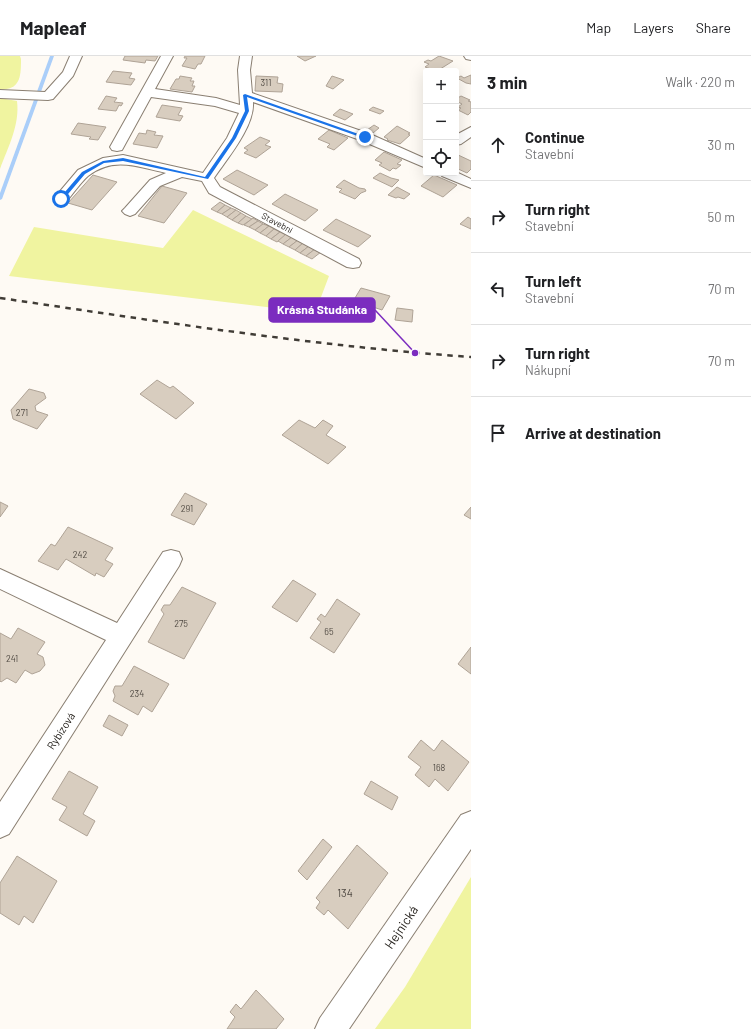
<!DOCTYPE html>
<meta charset="utf-8">
<style>
:root{--surface:#fff;--page:#f6f6f6;--text:#202124;--muted:#757577;--line:#e0e0e0}
body{margin:0;font-family:Barlow,sans-serif;background:var(--page);color:var(--text)}
.controls{position:absolute;right:12px;top:12px;display:grid;overflow:hidden;border-radius:4px;box-shadow:0 4px 16px #0002}
.controls button{width:36px;height:36px;display:grid;place-items:center;padding:0;border:0;border-bottom:1px solid var(--line);background:var(--surface);color:var(--text);font:20px sans-serif}
.stop{position:absolute;width:12px;height:12px;margin:-9px;border:3px solid #1a73e8;border-radius:50%;background:#fff}
.stop.end{background:#1a73e8;border-color:#fff;box-shadow:0 1px 4px #0008}
.list{margin:0;padding:0;list-style:none}
h2{display:flex;justify-content:space-between;align-items:center;height:52px;margin:0;padding:0 16px;font-size:17px}
h2 small{font-size:13px;font-weight:400;color:var(--muted)}
.list li{display:grid;grid-template-columns:26px 1fr auto;gap:12px;align-items:center;box-sizing:border-box;height:72px;padding:0 16px;border-top:1px solid var(--line)}
.list b{display:block;font-size:15px;white-space:nowrap}
.list p{margin:0;font-size:13px;white-space:nowrap;color:var(--muted)}
.list em{font-size:13px;font-style:normal;color:var(--muted)}
.icon{flex:none;width:22px;height:22px;fill:none;stroke:currentColor;stroke-width:2;stroke-linecap:round;stroke-linejoin:round}
.map{position:relative;flex:none;width:471px;height:973px;overflow:hidden}
header{display:flex;align-items:center;gap:24px;box-sizing:border-box;height:56px;padding:0 20px;background:var(--surface);border-bottom:1px solid var(--line)}
header strong{font-size:19px}
nav{display:flex;gap:22px;margin-inline-start:auto;font-size:14px}
main{display:flex}
aside{flex:1;background:var(--surface)}
.map>svg:first-child{display:block}
</style>
<header>
<strong>Mapleaf</strong>
<nav><a>Map</a><a>Layers</a><a>Share</a></nav>
</header>
<main>
<div class="map">
<svg width="471" height="973" viewBox="0 0 471 973">
<rect width="100%" height="100%" fill="#fefaf4"/>
<!-- green -->
<g fill="#f0f4a0">
<path d="M0,0H20L21,3C21,18 21,35 0,33Z"/>
<path d="M0,42L17,45C20,69 8,91 0,113Z"/>
<path d="M193,154L329,220L315,257L9,220L34,171L163,192Z"/>
<path d="M471,821V973H375L405,931Z"/>
</g>
<g fill="none" stroke-linecap="round" stroke-linejoin="round">
<!-- stream -->
<path fill="#aacef9" fill-rule="evenodd" d="M50,0H54L2,143L0,144V137Z"/>
</g>
<!-- building -->
<g fill="#d8cdbf" stroke="#afa396">
<path d="M125,0H158L155,5L146,4L145,7L123,4Z"/>
<path d="M185,0H205L201,8H198L195,13L182,10L187,2H184Z"/>
<path d="M297,0H316L305,5Z"/>
<path d="M439,0L453,5L437,15L425,11L429,8L424,6L428,4L431,5Z"/>
<path d="M113,15L132,17L129,22L135,23L131,29L106,26Z"/>
<path d="M471,19V28L466,27L457,22L461,20L464,22Z"/>
<path d="M180,20L192,22L190,25H194L192,30H195L192,36L170,33L176,23H179Z"/>
<path d="M256,20L278,21L277,27L283,28L282,36L255,35Z"/>
<path d="M332,20L344,24L333,33L326,30Z"/>
<path d="M106,40L117,42L114,46L123,47L121,50L119,49L116,55L98,53Z"/>
<path d="M461,40L470,44L468,45L471,46V56L468,59L458,54L461,52L458,51L462,48L456,45V43Z"/>
<path d="M162,49L182,52L178,59L183,60L180,65L156,61Z"/>
<path d="M373,51L384,55L380,58L369,54Z"/>
<path d="M340,53L353,58L345,64L333,59Z"/>
<path d="M78,67L106,71L98,84L89,83L91,81L71,78Z"/>
<path d="M374,69L379,72L373,77L367,74Z"/>
<path d="M397,70L410,77L408,78L410,79L400,88L387,84L388,83L384,81Z"/>
<path d="M147,74L156,76L154,79L163,80L157,92L133,88L139,77L146,78Z"/>
<path d="M329,74L348,82L334,94L327,91L330,88L318,83Z"/>
<path d="M260,81L270,85L265,89L271,91L256,102L244,97L248,94L244,92Z"/>
<path d="M384,96L402,104L397,108L401,109L396,113L393,112L390,115L379,109L382,107L375,104Z"/>
<path d="M456,98L471,105V113L467,117L456,112Z"/>
<path d="M237,114L268,129L254,139L223,123Z"/>
<path d="M380,117L391,122L399,124L392,131L373,122Z"/>
<path d="M93,119L117,126L92,154L68,147Z"/>
<path d="M434,119L457,129L443,141L421,130Z"/>
<path d="M344,124L359,132L365,133L366,135L361,137L355,143L339,136L342,133L336,131Z"/>
<path d="M162,130L187,137L164,167L138,160Z"/>
<path d="M397,131L410,138L404,143L398,141L396,142L388,139Z"/>
<path d="M285,138L318,154L305,165L272,148Z"/>
<path d="M220,146L225,149L217,156L211,153Z"/>
<path d="M225,149L231,152L222,158L217,156Z"/>
<path d="M231,152L236,154L227,161L222,158Z"/>
<path d="M236,154L241,157L232,164L227,161Z"/>
<path d="M241,157L246,160L238,167L232,164Z"/>
<path d="M246,160L252,163L243,169L238,167Z"/>
<path d="M468,161L471,163V173L460,168Z"/>
<path d="M253,162L258,165L249,171L244,169Z"/>
<path d="M336,163L371,180L358,191L323,174Z"/>
<path d="M258,165L263,168L255,174L249,171Z"/>
<path d="M263,168L269,170L260,177L255,174Z"/>
<path d="M269,170L274,173L266,180L260,177Z"/>
<path d="M274,173L280,176L271,183L266,180Z"/>
<path d="M280,176L286,179L277,186L271,183Z"/>
<path d="M286,178L292,181L283,188L278,185Z"/>
<path d="M292,181L298,184L289,191L283,188Z"/>
<path d="M298,184L303,187L295,194L289,191Z"/>
<path d="M303,187L309,190L300,197L295,194Z"/>
<path d="M309,190L315,193L306,200L300,197Z"/>
<path d="M315,193L321,196L312,203L306,200Z"/>
<path d="M361,232L390,240L382,254L361,247L363,244L355,242Z"/>
<path d="M397,252L413,254L412,266L395,264Z"/>
<path d="M157,324L170,332L173,330L194,347L176,363L140,338Z"/>
<path d="M29,333L44,337L46,342L35,350L36,355L48,359L37,373L13,363L11,354Z"/>
<path d="M299,364L315,372L323,364L333,370L326,379L346,391L328,408L282,379Z"/>
<path d="M185,437L207,448L194,469L171,459Z"/>
<path d="M0,446L8,450L0,461Z"/>
<path d="M471,451V463L464,459Z"/>
<path d="M68,471L113,492L105,504L113,508L104,521L96,517L95,520L66,503L58,514L38,505L51,488L55,490Z"/>
<path d="M293,524L316,538L297,566L272,551Z"/>
<path d="M182,531L216,547L184,603L148,586L164,558L161,554L164,549H170Z"/>
<path d="M337,543L360,558L334,597L310,582L321,566L317,563L321,558L325,561Z"/>
<path d="M18,572L45,586L37,598L43,601L45,609L40,615L32,618L25,614L16,627L7,622L1,626L0,625V577L11,583Z"/>
<path d="M471,591V618L458,608Z"/>
<path d="M134,610L169,628L152,656L143,650L138,659L113,645L115,640L113,635L115,630H122Z"/>
<path d="M109,659L128,669L122,680L103,670Z"/>
<path d="M421,684L434,695L442,684L469,706L448,735L435,723L429,731L415,719L421,711L408,701Z"/>
<path d="M69,715L98,731L83,758L95,765L87,780L59,764L67,751L52,743Z"/>
<path d="M371,725L398,741L392,754L364,738Z"/>
<path d="M323,783L332,791L307,824L298,815Z"/>
<path d="M357,789L388,817L348,873L328,854L324,859L316,852L320,846L316,842Z"/>
<path d="M17,800L57,825L33,867L24,860L19,869L0,857V827Z"/>
<path d="M256,934L284,963L276,973H227L235,961L230,956L236,948L241,953Z"/>
</g>
<g fill="none" stroke-linecap="round" stroke-linejoin="round">
<!-- street casing -->
<g stroke="#8a7f72" stroke-width="2">
<g id="street">
<path d="M70,0H82L73,20L53,43L48,44L0,42V34L45,36L63,16Z"/>
<path d="M161,0H173L155,33L216,42L240,49L238,14L240,0H252L250,14L252,37L370,78L426,103V112L360,84L253,46C255,70 227,103 214,122L220,131L359,203L361,207L359,211L353,212L347,211L209,137L202,125L182,121L160,130L135,158L130,160L125,158L122,155L125,152L150,124L166,117C138,111 114,100 88,120C80,127 73,138 66,146L61,148L56,146L54,143L56,140L78,114L103,102L123,99L203,117L227,82L239,57L215,50L151,41L122,94L117,95L112,94L110,91Z"/>
<path d="M464,0H471V4L466,3Z"/>
<path d="M471,71V81L461,88L456,89V79Z"/>
<path d="M456,116L471,123V132L442,120L440,117H456Z"/>
<path d="M171,494L179,496L182,503L179,510L9,778L0,782V746L106,584L0,533V513L117,567L163,496Z"/>
</g>
</g>
<!-- secondary casing -->
<g stroke="#8a7f72" stroke-width="2">
<path id="secondary" d="M471,755V793L349,973H315L320,962L461,759Z"/>
</g>
<!-- street -->
<use href="#street" fill="#fff" fill-rule="evenodd"/>
<!-- secondary -->
<use href="#secondary" fill="#fff" fill-rule="evenodd"/>
<!-- rail -->
<path stroke="#403c36" stroke-width="2.5" stroke-dasharray="5.5 5.5" stroke-linecap="butt" d="M0,242C157,265 313,290 471,301"/>
</g>
<!-- route -->
<path fill="#1a73e8" d="M245,38L367,81L363,82L247,41L249,55L236,82L208,123L123,105L104,107L85,118L63,144L59,143L82,116L103,105L123,102L205,121L232,82L245,55L243,39Z"/>
<g text-anchor="middle" stroke-width="3.5" stroke-linejoin="round" paint-order="stroke">
<!-- number labels -->
<g font-size="9" fill="#504a43">
<text x="266" y="30">311</text>
<text x="22" y="360">271</text>
<text x="187" y="456">291</text>
<text x="80" y="502">242</text>
<text x="181" y="571">275</text>
<text x="329" y="579">65</text>
<text x="12" y="606">241</text>
<text x="137" y="641">234</text>
<text x="439" y="715">168</text>
</g>
<!-- far-street labels -->
<g font-size="9" fill="#231f1a" stroke="#fff">
<text transform="translate(277 167) rotate(28)" y="3">Stavební</text>
</g>
<!-- street labels -->
<g font-size="11" fill="#231f1a" stroke="#fff">
<text transform="translate(61 675) rotate(-57)" y="4">Rybízová</text>
</g>
<!-- near-number labels -->
<g font-size="11" fill="#504a43">
<text x="345" y="841">134</text>
</g>
<!-- near-street labels -->
<g font-size="13" fill="#231f1a" stroke="#fff">
<text transform="translate(401 871) rotate(-56)" y="5">Hejnická</text>
</g>
</g>
<!-- callouts -->
<path fill="none" stroke="#7b2cbf" stroke-width="1.5" d="M415 297L375 254"/>
<circle fill="#7b2cbf" stroke="#fff" stroke-width="1.5" cx="415" cy="297" r="4"/>
<rect fill="#7b2cbf" stroke="#7b2cbf" stroke-width="1.5" x="269" y="242" width="106" height="24" rx="4"/>
<g font-size="12" text-anchor="middle" font-weight="bold" fill="#fff">
<text x="322" y="258">Krásná Studánka</text>
</g>
</svg>
<div class="controls">
<button>+</button>
<button>−</button>
<button><svg class="icon" aria-label="locate" viewBox="0 0 24 24"><circle cx="12" cy="12" r="6"/><path d="M12 2v4M12 18v4M2 12h4M18 12h4"/></svg></button>
</div>
<div class="stop" style="left:61px;top:143px"></div>
<div class="stop end" style="left:365px;top:81px"></div>
</div>
<aside>
<h2>3 min<small>Walk · 220 m</small></h2>
<ul class="list">
<li><svg class="icon" aria-label="ahead" viewBox="0 0 24 24"><path d="M12 20V5M6 11l6-6 6 6"/></svg><div><b>Continue</b><p>Stavební</p></div><em>30 m</em></li>
<li><svg class="icon" aria-label="right" viewBox="0 0 24 24"><path d="M7 20v-9h11M14 6l5 5-5 5"/></svg><div><b>Turn right</b><p>Stavební</p></div><em>50 m</em></li>
<li><svg class="icon" aria-label="left" viewBox="0 0 24 24"><path d="M17 20v-9H6M10 6l-5 5 5 5"/></svg><div><b>Turn left</b><p>Stavební</p></div><em>70 m</em></li>
<li><svg class="icon" aria-label="right" viewBox="0 0 24 24"><path d="M7 20v-9h11M14 6l5 5-5 5"/></svg><div><b>Turn right</b><p>Nákupní</p></div><em>70 m</em></li>
<li><svg class="icon" aria-label="arrive" viewBox="0 0 24 24"><path d="M6 21V4h12l-3 4 3 4H6"/></svg><div><b>Arrive at destination</b></div></li>
</ul>
</aside>
</main>
